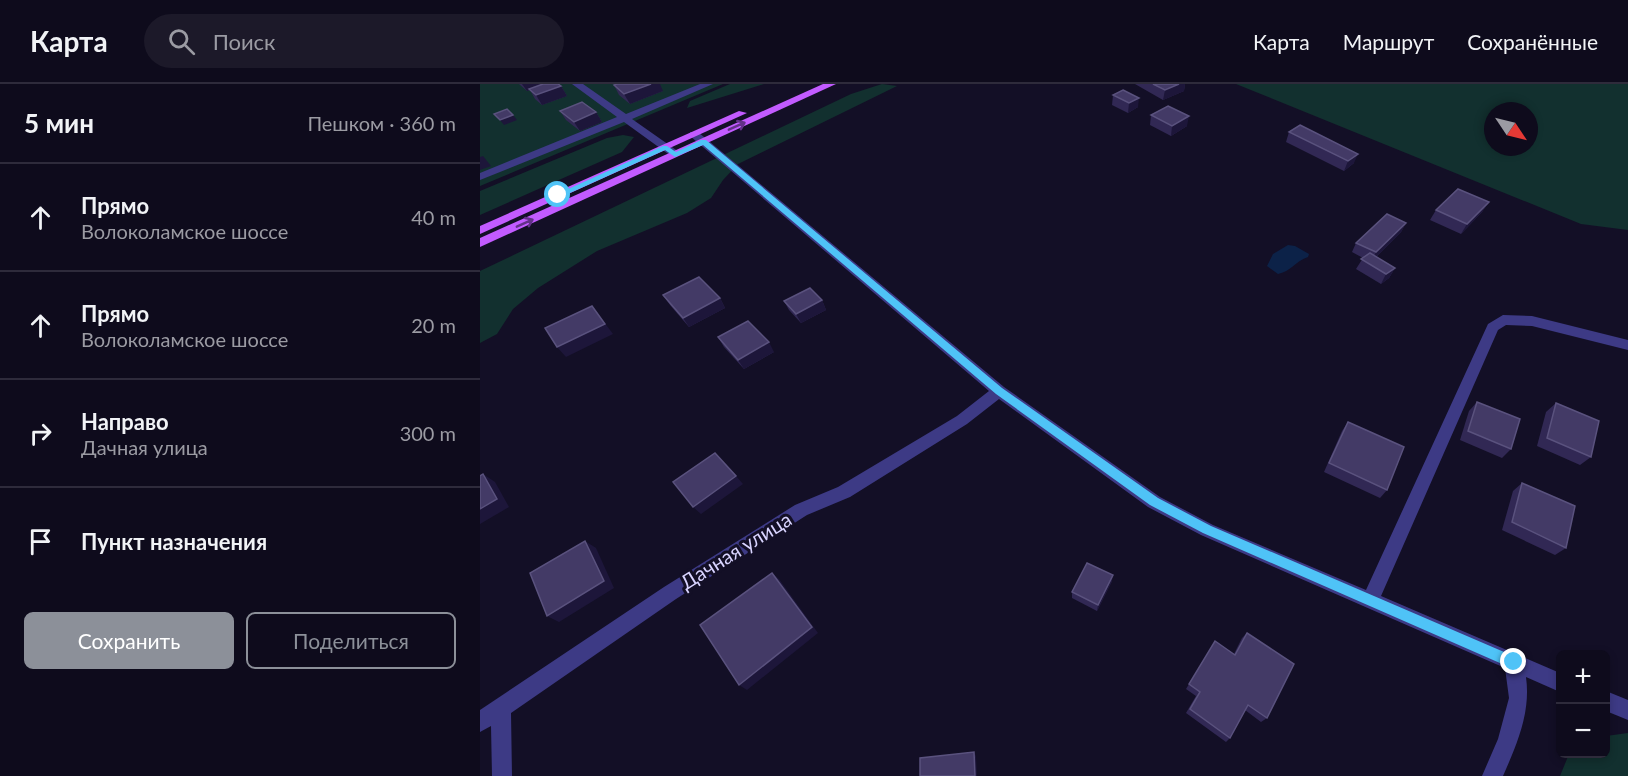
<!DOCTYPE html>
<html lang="ru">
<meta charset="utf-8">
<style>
:root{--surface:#0e0b1c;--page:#1c1929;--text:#f1f3f6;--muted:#9b9ba3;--line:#2e2b3b;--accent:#8c9099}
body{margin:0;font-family:Lato,sans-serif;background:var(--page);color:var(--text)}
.controls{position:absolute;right:18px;bottom:18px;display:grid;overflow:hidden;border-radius:9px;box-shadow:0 3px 9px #0003}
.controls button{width:54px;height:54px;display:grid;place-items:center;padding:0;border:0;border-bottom:2px solid var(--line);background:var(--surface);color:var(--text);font:30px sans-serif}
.compass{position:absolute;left:1004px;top:18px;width:54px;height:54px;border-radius:50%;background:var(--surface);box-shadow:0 3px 9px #0003;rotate:125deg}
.stop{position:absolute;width:18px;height:18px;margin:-14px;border:4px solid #4fc3f7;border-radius:50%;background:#fff}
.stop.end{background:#4fc3f7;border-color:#fff;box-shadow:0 2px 6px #0008}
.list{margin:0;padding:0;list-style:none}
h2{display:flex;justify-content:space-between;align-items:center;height:78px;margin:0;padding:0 24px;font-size:26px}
h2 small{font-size:20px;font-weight:400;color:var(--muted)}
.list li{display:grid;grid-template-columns:39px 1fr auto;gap:18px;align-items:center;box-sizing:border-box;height:108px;padding:0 24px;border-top:2px solid var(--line)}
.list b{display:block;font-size:22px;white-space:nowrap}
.list p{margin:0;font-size:20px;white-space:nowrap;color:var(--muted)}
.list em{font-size:20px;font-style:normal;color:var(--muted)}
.actions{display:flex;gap:12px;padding:18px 24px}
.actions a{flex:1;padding:14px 0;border:2px solid var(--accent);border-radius:9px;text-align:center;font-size:21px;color:var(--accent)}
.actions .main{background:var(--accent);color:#fff}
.icon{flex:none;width:33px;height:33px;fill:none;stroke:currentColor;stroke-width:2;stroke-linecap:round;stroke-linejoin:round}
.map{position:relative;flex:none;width:1148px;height:692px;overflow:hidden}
header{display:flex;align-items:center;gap:36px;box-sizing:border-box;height:84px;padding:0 30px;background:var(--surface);border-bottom:2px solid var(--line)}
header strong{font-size:28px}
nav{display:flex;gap:33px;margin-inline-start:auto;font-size:21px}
.search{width:420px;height:54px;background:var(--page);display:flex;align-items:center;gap:15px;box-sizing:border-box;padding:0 21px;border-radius:33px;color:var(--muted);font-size:22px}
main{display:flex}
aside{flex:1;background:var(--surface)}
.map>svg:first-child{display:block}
</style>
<header>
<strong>Карта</strong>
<div class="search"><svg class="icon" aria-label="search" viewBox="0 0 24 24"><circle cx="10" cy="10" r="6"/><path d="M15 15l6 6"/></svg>Поиск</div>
<nav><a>Карта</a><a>Маршрут</a><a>Сохранённые</a></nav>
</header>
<main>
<aside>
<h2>5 мин<small>Пешком · 360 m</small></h2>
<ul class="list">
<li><svg class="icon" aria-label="ahead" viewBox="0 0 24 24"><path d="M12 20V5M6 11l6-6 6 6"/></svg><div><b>Прямо</b><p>Волоколамское шоссе</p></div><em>40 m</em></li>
<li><svg class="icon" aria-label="ahead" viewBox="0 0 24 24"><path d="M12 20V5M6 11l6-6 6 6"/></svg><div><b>Прямо</b><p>Волоколамское шоссе</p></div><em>20 m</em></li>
<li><svg class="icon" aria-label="right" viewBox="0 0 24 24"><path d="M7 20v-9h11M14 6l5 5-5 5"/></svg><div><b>Направо</b><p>Дачная улица</p></div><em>300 m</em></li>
<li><svg class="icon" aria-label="arrive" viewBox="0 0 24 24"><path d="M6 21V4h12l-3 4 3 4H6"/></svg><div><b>Пункт назначения</b></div></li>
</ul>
<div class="actions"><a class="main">Сохранить</a><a>Поделиться</a></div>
</aside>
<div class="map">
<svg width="1148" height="692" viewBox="0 0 1148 692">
<rect width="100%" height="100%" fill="#130f26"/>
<!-- green -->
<g fill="#12302f" fill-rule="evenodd">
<path d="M0,0H243L0,102Z"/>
<path d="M250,0H284L207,24L210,17Z"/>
<path d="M402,0L417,2L258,80L243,96L231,114L207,129L117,167L58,204L33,225L17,250L0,259V187L371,10Z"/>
<path d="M756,0H1148V146L1101,140ZM1013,27H1049V63H1013Z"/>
<path d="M143,51L154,53L142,68L0,131V107L127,54Z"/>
<path d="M1148,649V692H1080L1089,670H1126V652Z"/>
</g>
<!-- water -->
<path fill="#0c2248" d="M808,161L815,162L829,170L828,173C814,178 812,187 798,190L787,182L793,170Z"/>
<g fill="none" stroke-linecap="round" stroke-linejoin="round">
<!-- minor -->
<g fill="#3d3a85" fill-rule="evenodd">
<path d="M92,0H103L146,30L220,0H233L152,35L199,68V72H191L144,38L0,96V89L137,33Z"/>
<path d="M210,48H218L524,303L680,413L733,441L886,506L1008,240L1023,231L1052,232L1148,256V266L1052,242L1026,241L1018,246L901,512L1080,589V608L1046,593C1051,628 1037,660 1023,692H1002L1018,655L1029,614L1025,584L721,451L668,423L519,315L487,340L370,413L327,431L196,515L31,629L32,692H12L11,642L0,648V626L184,503L315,421L358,403L477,332L509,307L210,52Z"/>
<path d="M1126,607L1148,616V636L1126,627Z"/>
</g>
<!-- major -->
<g fill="#c25bff" fill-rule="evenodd">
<path d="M343,0H356L0,163V154Z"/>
<path d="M259,27L267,29L0,150V142Z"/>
</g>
</g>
<!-- wall -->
<g fill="#312854">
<path d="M39,0H78L81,2L87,12L62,21L55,15L50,6L47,7Z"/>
<path d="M655,0H705L704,7L683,16Z"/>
<path d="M134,1L183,7L150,20L139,11Z"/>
<path d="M633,11L658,23L648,29L632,21Z"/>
<path d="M80,27L116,28L122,38L100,47L86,36Z"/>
<path d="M671,31L707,42L691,52L670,41Z"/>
<path d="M809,48L874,79L864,87L806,58Z"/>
<path d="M1009,118L1002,128L981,150L950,136L956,126Z"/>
<path d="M926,139L921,148L896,173L915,184L909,194L901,200L876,185L883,174L872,168L876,159Z"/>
<path d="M183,211L240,214L245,224L209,243L190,221Z"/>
<path d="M342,216L346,226L321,239L309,226L304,217Z"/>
<path d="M238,253L294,268L264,285L244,263Z"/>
<path d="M997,318L1031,365L1022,374L980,356L989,327Z"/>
<path d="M1076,319L1111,373L1100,381L1057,362L1066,328Z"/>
<path d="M868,338L907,406L900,414L844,388L862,347Z"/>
<path d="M1042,399L1086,464L1075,471L1022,446L1033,407Z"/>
<path d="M632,497L617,527L592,514V508Z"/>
<path d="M767,549L787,634L781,638L765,626L750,654L746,658L706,629L716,612L706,605L735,557L754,570L762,554Z"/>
</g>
<!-- shaded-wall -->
<g fill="#1d163a">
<path d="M42,0H66L47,7Z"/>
<path d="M171,0H180L183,7L150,20L144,10Z"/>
<path d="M699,0H705L704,7L683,16L685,6Z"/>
<path d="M81,2L87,12L62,21L56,11Z"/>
<path d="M659,14L658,23L648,29L649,19Z"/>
<path d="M116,28L122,38L100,47L94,38Z"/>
<path d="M33,31L37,36L24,41L20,36Z"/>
<path d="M709,32L707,42L691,52L692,42Z"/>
<path d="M878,70L874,79L864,87L868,77Z"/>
<path d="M3,72L11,82L0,86V73Z"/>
<path d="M1009,118L1002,128L981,150L987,140Z"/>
<path d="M926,139L921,148L891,178L896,168Z"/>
<path d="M915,184L909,194L901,200L906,190Z"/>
<path d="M240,214L245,224L209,243L203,234Z"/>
<path d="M342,216L346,226L321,239L316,230Z"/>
<path d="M112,222L133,250L86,273L77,263Z"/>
<path d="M289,258L294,268L264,285L258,276Z"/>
<path d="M3,390L15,398L29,423L0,440V425Z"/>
<path d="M256,392L263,400L221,430L213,423Z"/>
<path d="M105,457L116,464L134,504L79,538L67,532Z"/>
<path d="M292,489L299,495L338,549L267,606L259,601Z"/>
<path d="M633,491L632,497L617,527L618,521Z"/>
<path d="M494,668L496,672L497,692H495Z"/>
</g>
<!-- building -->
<g fill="#433a66" stroke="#5a527e" stroke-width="1.5">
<path d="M63,0H78L81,2L56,11L49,5Z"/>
<path d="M137,0H171L144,10L134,1Z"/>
<path d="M673,0H699L685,6Z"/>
<path d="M643,6L659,14L649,19L633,11Z"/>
<path d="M102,18L116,28L94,38L80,27Z"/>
<path d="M688,22L709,32L692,42L671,31Z"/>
<path d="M27,25L33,31L20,36L14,30Z"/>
<path d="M820,41L878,70L868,77L809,48Z"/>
<path d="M978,105L1009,118L987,140L956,126Z"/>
<path d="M907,130L926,139L896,168L876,159Z"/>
<path d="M890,169L915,184L906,190L881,175Z"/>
<path d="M219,193L240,214L203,234L183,211Z"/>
<path d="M330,204L342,216L316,230L304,217Z"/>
<path d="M112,222L125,240L77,263L65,244Z"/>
<path d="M268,237L289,258L258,276L238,253Z"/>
<path d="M997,318L1040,335L1031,365L988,347Z"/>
<path d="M1076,319L1119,337L1111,373L1067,354Z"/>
<path d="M868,338L924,363L907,406L849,379Z"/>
<path d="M235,369L256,392L213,423L193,398Z"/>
<path d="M3,390L17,415L0,425V392Z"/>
<path d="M1042,399L1095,422L1086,464L1032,438Z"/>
<path d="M105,457L124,497L67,532L50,489Z"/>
<path d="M607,479L633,491L618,521L592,508Z"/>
<path d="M292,489L332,543L259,601L220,541Z"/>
<path d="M767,549L814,580L787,634L768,621L750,654L710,625L720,608L709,600L735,557L755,571Z"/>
<path d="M494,668L495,692H440V674Z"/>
</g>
<!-- one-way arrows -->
<defs><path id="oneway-shaft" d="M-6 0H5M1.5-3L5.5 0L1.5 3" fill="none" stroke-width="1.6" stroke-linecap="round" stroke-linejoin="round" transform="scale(1.5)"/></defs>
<g stroke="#623188">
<use href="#oneway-shaft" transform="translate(257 42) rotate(-24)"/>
<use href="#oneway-shaft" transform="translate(45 139) rotate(-24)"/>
</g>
<!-- route -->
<path fill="#4fc3f7" d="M221,56H226L522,304L678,414L731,442L1038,574V583H1029L723,449L670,421L516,310L223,61L195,73L185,66L81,113L75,111L183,62H187L196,68Z"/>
<g text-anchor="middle" stroke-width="6" stroke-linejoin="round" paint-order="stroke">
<!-- street labels -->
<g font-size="20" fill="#d9d4ff" stroke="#130f26">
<text transform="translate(256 467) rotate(-32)" y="7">Дачная улица</text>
</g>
</g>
</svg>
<div class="controls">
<button>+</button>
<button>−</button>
</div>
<svg class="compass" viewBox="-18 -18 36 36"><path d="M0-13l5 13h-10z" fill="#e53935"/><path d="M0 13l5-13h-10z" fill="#9b9ba3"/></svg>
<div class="stop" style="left:78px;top:111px"></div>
<div class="stop end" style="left:1034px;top:578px"></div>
</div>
</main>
